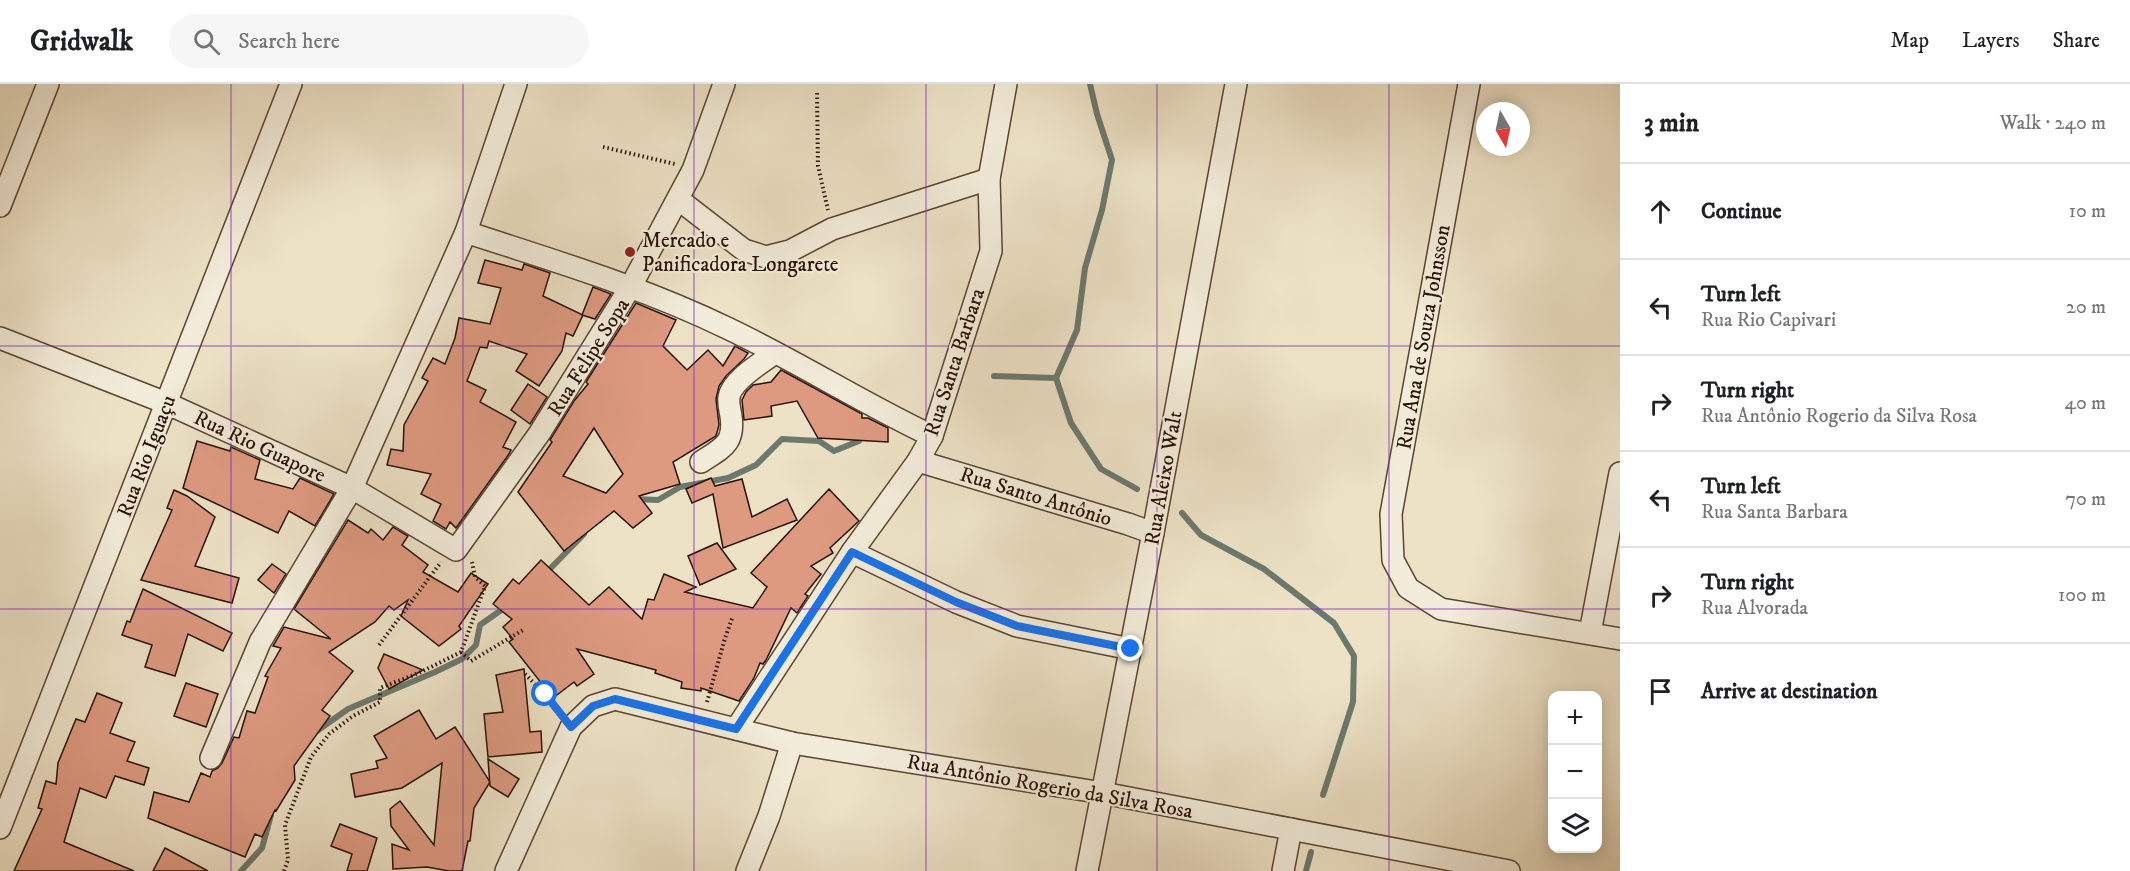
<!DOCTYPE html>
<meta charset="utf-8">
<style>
:root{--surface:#fff;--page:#f6f6f6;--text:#202124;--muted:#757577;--line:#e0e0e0}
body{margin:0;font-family:"IM FELL DW Pica",serif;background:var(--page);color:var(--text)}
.controls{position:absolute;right:18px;bottom:18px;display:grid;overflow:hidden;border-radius:12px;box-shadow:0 3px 15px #0003}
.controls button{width:54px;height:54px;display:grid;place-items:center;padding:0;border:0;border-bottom:2px solid var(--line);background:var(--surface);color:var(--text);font:30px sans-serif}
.compass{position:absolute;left:1476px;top:18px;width:54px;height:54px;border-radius:50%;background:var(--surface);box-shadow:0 3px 15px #0003;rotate:171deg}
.stop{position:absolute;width:18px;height:18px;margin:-14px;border:4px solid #1a73e8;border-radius:50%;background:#fff}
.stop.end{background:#1a73e8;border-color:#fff;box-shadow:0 2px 6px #0008}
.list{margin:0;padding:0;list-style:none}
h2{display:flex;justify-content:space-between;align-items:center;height:78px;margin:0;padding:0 24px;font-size:26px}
h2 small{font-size:20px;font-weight:400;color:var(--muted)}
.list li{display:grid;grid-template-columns:39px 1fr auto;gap:18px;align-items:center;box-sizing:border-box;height:96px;padding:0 24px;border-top:2px solid var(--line)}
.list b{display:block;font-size:22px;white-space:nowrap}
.list p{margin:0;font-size:20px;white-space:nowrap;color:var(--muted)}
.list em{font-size:20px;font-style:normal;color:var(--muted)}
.icon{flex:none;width:33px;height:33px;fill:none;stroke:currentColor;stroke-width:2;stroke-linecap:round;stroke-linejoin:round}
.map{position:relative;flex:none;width:1620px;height:787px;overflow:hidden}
header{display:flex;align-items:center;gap:36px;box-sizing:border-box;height:84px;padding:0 30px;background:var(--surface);border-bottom:2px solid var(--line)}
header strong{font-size:28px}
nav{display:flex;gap:33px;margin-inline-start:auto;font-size:21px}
.search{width:420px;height:54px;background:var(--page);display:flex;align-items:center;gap:15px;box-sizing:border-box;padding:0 21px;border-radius:33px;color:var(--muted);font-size:22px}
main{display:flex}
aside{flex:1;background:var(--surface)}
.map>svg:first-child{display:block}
</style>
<header>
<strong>Gridwalk</strong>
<div class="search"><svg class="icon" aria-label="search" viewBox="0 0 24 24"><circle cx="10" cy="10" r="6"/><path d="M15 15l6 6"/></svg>Search here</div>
<nav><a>Map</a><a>Layers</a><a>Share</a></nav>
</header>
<main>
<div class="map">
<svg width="1620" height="787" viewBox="0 0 1620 787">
<rect width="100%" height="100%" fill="#ede2c6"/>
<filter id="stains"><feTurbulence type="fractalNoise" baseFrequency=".00333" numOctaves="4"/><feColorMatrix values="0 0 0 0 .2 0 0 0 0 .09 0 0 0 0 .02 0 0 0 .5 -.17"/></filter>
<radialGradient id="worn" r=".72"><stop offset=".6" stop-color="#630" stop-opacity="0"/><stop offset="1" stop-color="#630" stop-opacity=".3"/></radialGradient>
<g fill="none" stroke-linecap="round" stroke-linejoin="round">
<!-- stream -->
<g stroke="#6c796d" stroke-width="6">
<path d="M1090,0L1097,30L1112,76L1102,126L1085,184L1077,246L1056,294L1071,339L1101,385L1137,405"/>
<path d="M994,292L1056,294"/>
<path d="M634,415L658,416L680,403L728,394L756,381L782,355L819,357L834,367L859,357"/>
<path d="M1182,429L1201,451L1264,485L1334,539L1354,572L1353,618L1323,711"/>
<path d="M545,490L584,450"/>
<path d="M317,647L348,625L435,588L462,575L476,561L480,541L507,522"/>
<path d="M241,787L262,764L271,731"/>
<path d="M1306,787L1311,768"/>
</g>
</g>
<!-- building -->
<g fill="#de9a81" stroke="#281101" stroke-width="1.5" fill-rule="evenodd">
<path d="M485,176L522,186L524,180L550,189L543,212L583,231L573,252L566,249L562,267L539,302L516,287L527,270L489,257L487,264L480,263L467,297L486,306L480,318L516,338L503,363L511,366L509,370L456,444L450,438L446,445L433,437L441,420L421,410L431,390L387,381L391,365L403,367L404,341L428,297L422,294L433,274L445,280L455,254L459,234L490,240L501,204L478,199Z"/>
<path d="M593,203L611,210L595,235L582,231Z"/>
<path d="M636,219L676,236L663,262L687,286L708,266L723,282L735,262L748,269L744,275L726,292L719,302L716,315L719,341L716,352L673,378L680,400L639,412L652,429L633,444L614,427L564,467L518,408L552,358L550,356L574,317L588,300L586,298ZM594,344L623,390L606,409L563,392Z"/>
<path d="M781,286L862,330V334H868L888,344V358L818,354L797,317L771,322L772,332L744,336L742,316L746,308L753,301L771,298Z"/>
<path d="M528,300L547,313L530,340L511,326Z"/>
<path d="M197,357L230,367L231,363L260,376L255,395L293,405L300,394L334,410L315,442L289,427L278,449L183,404Z"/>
<path d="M711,394L715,402L742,395L752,433L787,415L797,436L723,464L713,410L692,419L686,405Z"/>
<path d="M829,405L859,437L830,464L833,469L811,482L821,490L805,510L808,512L797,529L791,524L766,576L763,580L760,579L754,594L739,617L701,604V607L681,604L682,598L655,589L656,586L577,565L594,590L577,602L574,598L553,614L509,558L513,555L503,543L512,535L493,520L513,495L519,500L541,476L589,521L609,503L642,535L648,515L654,516L664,490L696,503L685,508L753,524L767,503L751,489Z"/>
<path d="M174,406L187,412L215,433L195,482L239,494L232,519L141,496L172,426L167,424Z"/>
<path d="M348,436L368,449L371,445L383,456L393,443L408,452L402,461L428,481L423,488L458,508L471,489L488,500L459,542L461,545L439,562L401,532L408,516L394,526L389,522L375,538L329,568L353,587L322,626L330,632L294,682L295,696L276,727L275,726L262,753L255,750L245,773L148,734L154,708L189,718L201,689L210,693L212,687L218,684L222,679L234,653L239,654L247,627L255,629L268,593L265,592L281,564L273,562L284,543L331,555L294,525Z"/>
<path d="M717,459L736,485L700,501L688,472Z"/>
<path d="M272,480L286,490L274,509L258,496Z"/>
<path d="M143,505L232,549L223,567L188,550L175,592L145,583L152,561L122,551L127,537L130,538Z"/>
<path d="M384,570L423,586L389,605L378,584Z"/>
<path d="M524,585L530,648L541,647L542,668L488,673L484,630L503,628L496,591Z"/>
<path d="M186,599L218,610L206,643L174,632Z"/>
<path d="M97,609L122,619L110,649L135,658L127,677L149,684L144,701L115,692L106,714L80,704L64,758L134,787H14L42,725L38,724L46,697L56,700L58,679L76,635L85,638Z"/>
<path d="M419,626L436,655L455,643L490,698L474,724L470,757H468L462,787H449L427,783L393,785L392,760L409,766L391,742L390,725L400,717L434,761L442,679L402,704L355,713L351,690L378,684L376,677L387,674L374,652Z"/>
<path d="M488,675L519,695L508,713L490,702Z"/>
<path d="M340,740L377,754L367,787H347L352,770L331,762Z"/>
<path d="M165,764L208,787H153Z"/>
</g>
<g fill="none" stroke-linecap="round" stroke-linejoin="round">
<!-- minor casing -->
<g stroke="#594532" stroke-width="24">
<g id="minor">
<path d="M1469,0L1391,430L1393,476L1408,504L1441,525L1620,555"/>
<path d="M678,115L744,166L766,173L790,167L832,145L989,95"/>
<path d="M0,122L48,0"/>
<path d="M466,148C554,177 643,203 727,244C797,277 862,319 932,352"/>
<path d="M0,254L166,319L352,404L456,466L539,350L631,202L693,86L724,0"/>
<path d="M918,377L1128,440L1153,449"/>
<path d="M701,378C722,364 735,360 731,332C730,326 728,319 729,313C732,296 761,279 775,269"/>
<path d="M852,468L956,518L1017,542L1131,565"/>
<path d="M1590,549L1620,389"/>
<path d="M736,645L852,468L918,377L932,352L991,167L989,95L1006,0"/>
<path d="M211,674L260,558L352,404L466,148L516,0"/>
<path d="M0,744L291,0"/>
<path d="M506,787L571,643L593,622L615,615L792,659L1103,709L1509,787"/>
<path d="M747,787L769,732L792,659"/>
<path d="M1087,787L1153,449L1236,0"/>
<path d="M1283,787L1291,745"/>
</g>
</g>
<!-- path -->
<g stroke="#281101" stroke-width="4" stroke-dasharray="1.5 3" stroke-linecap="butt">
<path d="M817,9L818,82L828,126"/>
<path d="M603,63L675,80"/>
<path d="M379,561L441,478"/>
<path d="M461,568L471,577L523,546"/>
<path d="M525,590L545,610L559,629"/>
<path d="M707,618L725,554L733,532"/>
<path d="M284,787L288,776L285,741L311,673L329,650L353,632L380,618V604L419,589L461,568L485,502L475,493L472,478"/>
</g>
<!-- minor -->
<use href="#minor" stroke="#f3ecda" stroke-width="21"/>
</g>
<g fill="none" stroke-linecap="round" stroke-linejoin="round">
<!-- route -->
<path stroke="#1a73e8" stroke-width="8" d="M545,610L571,643L593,622L615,615L736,645L852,468L956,518L1017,542L1131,565"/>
</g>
<!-- grid -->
<path fill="none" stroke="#7b2cbf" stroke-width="1.5" stroke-opacity="0.55" d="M231,0V787M463,0V787M694,0V787M926,0V787M1157,0V787M1389,0V787M0,262H1620M0,525H1620"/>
<!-- markers -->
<circle fill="#8f2418" stroke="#f3ecda" stroke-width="2" cx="630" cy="168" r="6"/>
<g text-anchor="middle" stroke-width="4.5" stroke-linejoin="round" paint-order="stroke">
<!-- poi labels -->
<g font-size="21" fill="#281101" stroke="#f3ecda" text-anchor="start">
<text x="642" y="163">Mercado e<tspan x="642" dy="24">Panificadora Longarete</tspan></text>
</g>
<!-- street labels -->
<g font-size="21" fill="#281101" stroke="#f3ecda">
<text transform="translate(1423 253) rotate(-80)" y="7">Rua Ana de Souza Johnsson</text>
<text transform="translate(588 273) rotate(-58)" y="7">Rua Felipe Sopa</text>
<text transform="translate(954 278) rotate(-72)" y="7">Rua Santa Barbara</text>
<text transform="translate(260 362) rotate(25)" y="7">Rua Rio Guapore</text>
<text transform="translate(146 372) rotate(-69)" y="7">Rua Rio Iguaçu</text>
<text transform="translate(1163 394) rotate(-80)" y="7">Rua Aleixo Walt</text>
<text transform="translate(1036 412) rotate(17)" y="7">Rua Santo Antônio</text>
<text transform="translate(1050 702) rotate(10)" y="7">Rua Antônio Rogerio da Silva Rosa</text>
</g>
</g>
<rect width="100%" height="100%" filter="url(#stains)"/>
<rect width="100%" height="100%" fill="url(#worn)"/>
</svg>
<div class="controls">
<button>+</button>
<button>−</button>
<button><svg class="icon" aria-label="layers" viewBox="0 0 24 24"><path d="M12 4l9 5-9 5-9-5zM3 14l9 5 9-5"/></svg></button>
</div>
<svg class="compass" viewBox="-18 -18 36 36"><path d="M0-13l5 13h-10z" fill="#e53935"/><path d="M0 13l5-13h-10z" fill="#757577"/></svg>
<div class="stop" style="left:545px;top:610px"></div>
<div class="stop end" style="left:1131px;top:565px"></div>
</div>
<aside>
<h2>3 min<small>Walk · 240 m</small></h2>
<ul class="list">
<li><svg class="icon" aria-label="ahead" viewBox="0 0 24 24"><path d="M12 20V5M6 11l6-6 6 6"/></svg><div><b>Continue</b></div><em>10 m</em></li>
<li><svg class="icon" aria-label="left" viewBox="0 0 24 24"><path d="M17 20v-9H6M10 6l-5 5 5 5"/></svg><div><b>Turn left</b><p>Rua Rio Capivari</p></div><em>20 m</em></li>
<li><svg class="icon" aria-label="right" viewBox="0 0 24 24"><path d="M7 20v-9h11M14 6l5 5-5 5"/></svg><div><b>Turn right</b><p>Rua Antônio Rogerio da Silva Rosa</p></div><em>40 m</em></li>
<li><svg class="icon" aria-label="left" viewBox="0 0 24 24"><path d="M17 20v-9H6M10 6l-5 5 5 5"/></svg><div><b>Turn left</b><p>Rua Santa Barbara</p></div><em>70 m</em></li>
<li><svg class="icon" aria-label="right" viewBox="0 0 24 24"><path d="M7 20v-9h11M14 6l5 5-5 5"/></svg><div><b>Turn right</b><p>Rua Alvorada</p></div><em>100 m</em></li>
<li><svg class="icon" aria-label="arrive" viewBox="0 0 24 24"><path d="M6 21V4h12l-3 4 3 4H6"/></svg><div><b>Arrive at destination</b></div></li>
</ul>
</aside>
</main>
